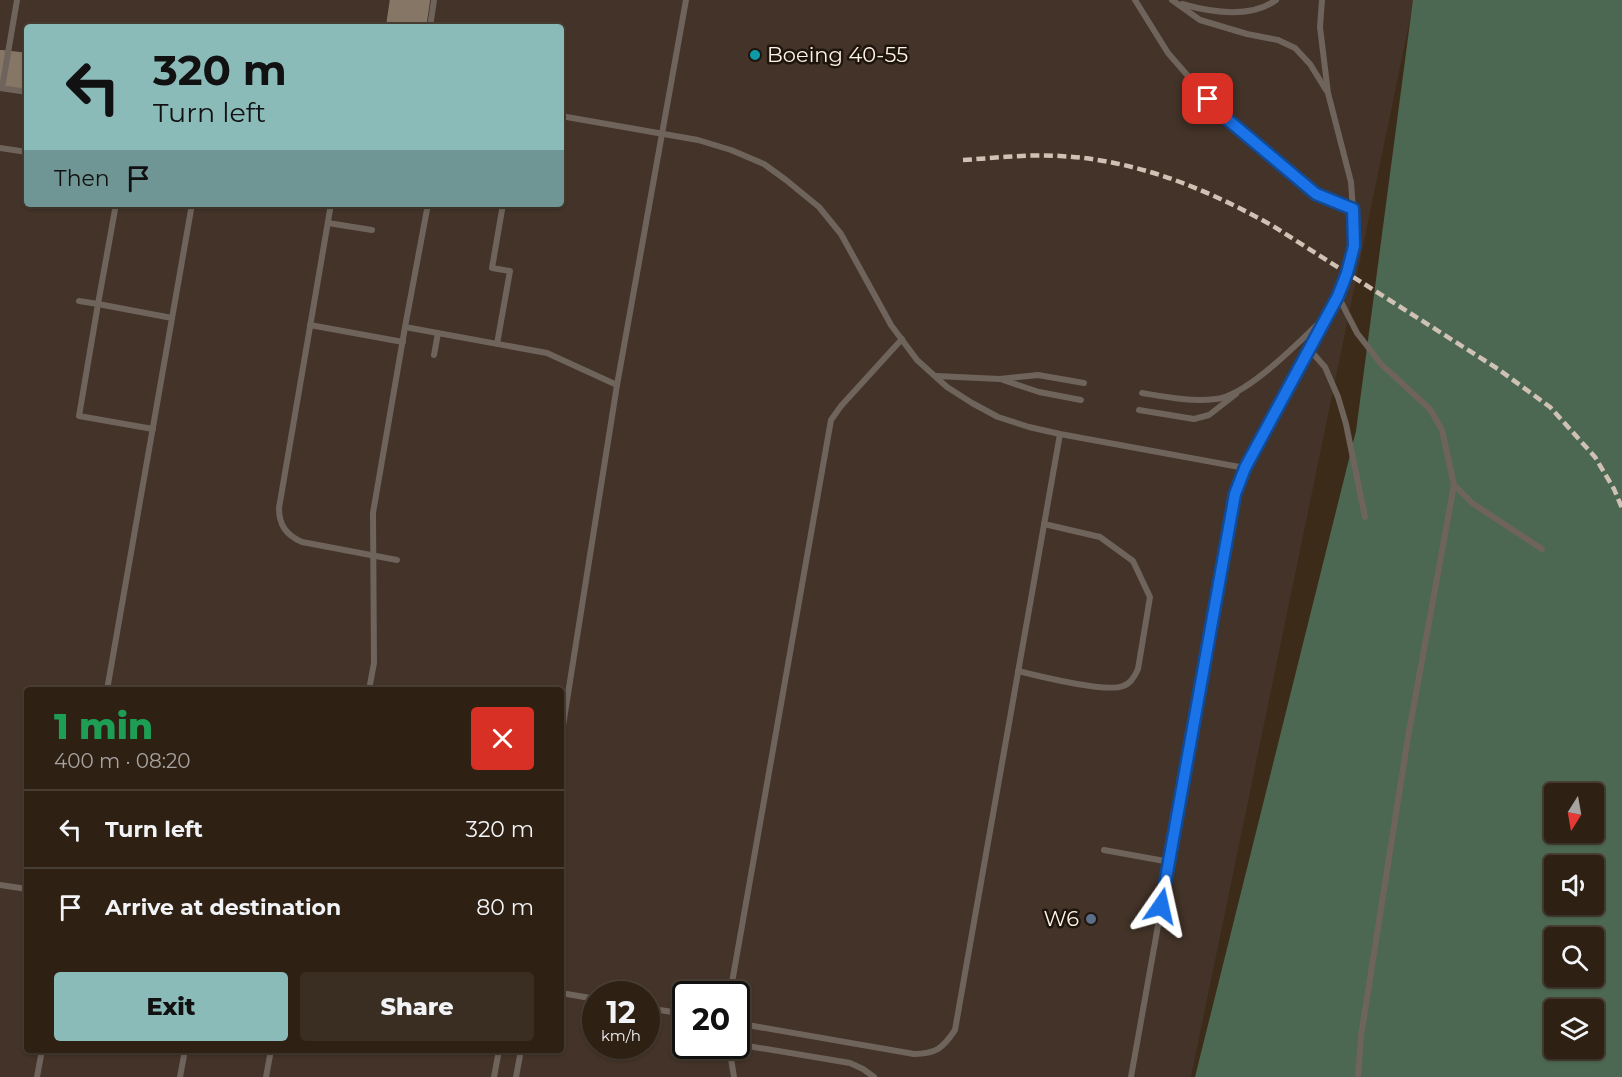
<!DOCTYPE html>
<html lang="en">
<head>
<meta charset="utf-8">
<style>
  :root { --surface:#2e2013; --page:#3a2d21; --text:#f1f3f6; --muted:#a7a3a0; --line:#493e33; --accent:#8bbbb9 }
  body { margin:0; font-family:Montserrat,sans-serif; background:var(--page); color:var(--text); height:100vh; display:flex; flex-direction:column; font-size:22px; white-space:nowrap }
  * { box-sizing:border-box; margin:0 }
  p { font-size:20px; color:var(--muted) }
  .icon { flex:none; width:33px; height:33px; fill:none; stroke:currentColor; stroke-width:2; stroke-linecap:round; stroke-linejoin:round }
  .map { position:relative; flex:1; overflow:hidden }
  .panel { position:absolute; left:24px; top:687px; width:540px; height:366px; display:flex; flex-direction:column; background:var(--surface); border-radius:6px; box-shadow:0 2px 4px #0004,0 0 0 2px var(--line) }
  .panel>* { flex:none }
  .guide { position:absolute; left:24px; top:24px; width:540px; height:183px; border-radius:6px; box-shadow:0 2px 4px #0004,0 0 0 2px var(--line); background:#8bbbb9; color:#111; overflow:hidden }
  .needle { width:39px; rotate:191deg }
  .fabs { position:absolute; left:1544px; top:783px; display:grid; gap:12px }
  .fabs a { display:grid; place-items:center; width:60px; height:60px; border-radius:6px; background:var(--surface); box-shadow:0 2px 4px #0004,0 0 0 2px var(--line); font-size:30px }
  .speed { position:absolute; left:582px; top:981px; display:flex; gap:12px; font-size:30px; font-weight:700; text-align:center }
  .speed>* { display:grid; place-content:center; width:78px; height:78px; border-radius:50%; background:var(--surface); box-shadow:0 2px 4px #0004,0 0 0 2px var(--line); line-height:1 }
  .speed small { font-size:15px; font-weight:400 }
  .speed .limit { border:3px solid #111; border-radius:9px; background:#fff; color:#111 }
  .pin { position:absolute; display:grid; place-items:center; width:51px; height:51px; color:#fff; margin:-26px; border-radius:12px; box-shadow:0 3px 9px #0006 }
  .me { position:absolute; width:66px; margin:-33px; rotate:11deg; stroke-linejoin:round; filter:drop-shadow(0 0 4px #0008) }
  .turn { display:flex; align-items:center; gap:21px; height:126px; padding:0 30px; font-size:27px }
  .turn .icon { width:78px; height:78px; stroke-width:2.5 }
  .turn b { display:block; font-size:42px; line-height:51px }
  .then { display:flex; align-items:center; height:57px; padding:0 30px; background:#0003; gap:12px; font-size:22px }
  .round { display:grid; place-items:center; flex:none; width:63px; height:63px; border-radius:6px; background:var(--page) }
  .headline { display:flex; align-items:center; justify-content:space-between; height:102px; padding:0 30px }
  h1 { font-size:36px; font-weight:800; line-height:45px; color:#1e9e55 }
  .primary-button { display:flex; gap:12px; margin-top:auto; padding:12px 30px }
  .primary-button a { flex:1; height:69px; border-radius:6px; background:var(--accent); color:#111; font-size:24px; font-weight:800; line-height:69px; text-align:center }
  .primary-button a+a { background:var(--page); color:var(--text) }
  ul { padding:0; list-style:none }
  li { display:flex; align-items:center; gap:18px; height:78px; padding:0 30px; border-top:2px solid var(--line) }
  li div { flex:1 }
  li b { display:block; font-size:22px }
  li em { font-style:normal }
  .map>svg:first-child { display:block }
  .industrial { fill:#433328; fill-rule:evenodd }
  .forest { fill:#4c6852; fill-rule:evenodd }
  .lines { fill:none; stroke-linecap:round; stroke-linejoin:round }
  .taxiway { stroke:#867666; stroke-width:40 }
  .lane { stroke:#6e645b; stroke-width:6 }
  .rail { stroke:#cfc1b4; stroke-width:4.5; stroke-dasharray:9 4.5; stroke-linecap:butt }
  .route-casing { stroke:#114b97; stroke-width:15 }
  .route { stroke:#1a73e8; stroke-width:10 }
  .culture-dot { fill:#0f9aa8; stroke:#1e150d; stroke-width:2 }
  .service-dot { fill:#5c6f8a; stroke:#1e150d; stroke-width:2 }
  .labels { text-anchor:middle; stroke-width:5; stroke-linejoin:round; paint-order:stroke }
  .poi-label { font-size:21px; fill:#fff2e7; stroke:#1e150d; text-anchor:start }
</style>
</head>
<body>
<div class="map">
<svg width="1622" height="1077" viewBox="0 0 1622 1077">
  <rect width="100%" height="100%" fill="#3d2b19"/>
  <path class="industrial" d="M0,0H1414L1191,1077H0ZM27,27H561V204H27ZM27,690H561V1050H27ZM596,994H646V1046H596ZM686,994H736V1046H686Z"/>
  <path class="forest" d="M1413,0H1622V1077H1195L1356,431ZM1554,794H1593V832H1554ZM1554,866H1593V904H1554ZM1554,938H1593V976H1554ZM1554,1010H1593V1048H1554Z"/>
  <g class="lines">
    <g class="taxiway">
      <polyline points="406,27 410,0"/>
      <polyline points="0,70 27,73"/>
    </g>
    <g class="lane">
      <polyline points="1135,0 1168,53 1221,114 1316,194 1353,209"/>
      <polyline points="1172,0 1200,20 1247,34 1278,40 1295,48 1310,64 1326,90"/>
      <path d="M1182,4C1210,12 1250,19 1276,0"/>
      <polyline points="430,27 434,0"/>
      <polyline points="0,88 27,92"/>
      <polyline points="2,88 17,0"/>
      <polyline points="561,116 698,140 731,150 764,164 786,180 819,207 841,234 891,325 917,360 947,387 972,403 998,417 1029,427 1060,434 1245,468"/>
      <polyline points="0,148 27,152"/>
      <polyline points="116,204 98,304 172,318"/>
      <path d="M331,204L279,508C279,525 286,535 302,542L397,560"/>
      <polyline points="509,204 520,206 521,204"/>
      <polyline points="328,223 372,230"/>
      <polyline points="1338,296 1357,333 1382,365 1430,409 1442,430 1454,485 1472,503 1542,549"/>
      <polyline points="79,301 98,304 79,416 153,429"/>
      <polyline points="310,325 403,342"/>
      <polyline points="405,327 547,353 617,385 686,0"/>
      <polyline points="497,344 510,271 492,268 503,204"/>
      <polyline points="1309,349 1325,367 1338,397 1346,424 1365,517"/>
      <polyline points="434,355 438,333"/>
      <polyline points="936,376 1000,379 1038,375 1084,383"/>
      <polyline points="1003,380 1039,392 1081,400"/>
      <path d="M1142,393C1166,397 1191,402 1216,399C1247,396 1300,341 1323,319"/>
      <polyline points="1139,410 1194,419 1209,415 1236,394"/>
      <path d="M1018,671C1038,676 1106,693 1123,686C1131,684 1135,676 1138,669L1150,597L1133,561L1100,537L1044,524"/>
      <polyline points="107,690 192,204"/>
      <polyline points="369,690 374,663 373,513 405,327 428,204"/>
      <polyline points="561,738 617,385"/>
      <polyline points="1104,850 1170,862"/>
      <polyline points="0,885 27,889"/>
      <polyline points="561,993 596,999"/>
      <polyline points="730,994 831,420 841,406 902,339"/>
      <polyline points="646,1008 686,1014"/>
      <path d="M736,1023L914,1054C936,1054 943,1048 955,1030L1060,434"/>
      <polyline points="736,1044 850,1063 863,1069 874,1077"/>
      <polyline points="729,1046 734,1077"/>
      <polyline points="37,1077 42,1050"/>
      <polyline points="180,1077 185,1050"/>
      <polyline points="266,1077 271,1050"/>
      <polyline points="494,1077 499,1050"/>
      <polyline points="516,1077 521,1050"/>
      <polyline points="1131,1077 1235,494 1245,468 1334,303 1347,273 1354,246 1354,224 1351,182 1328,93 1320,27 1322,0"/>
      <polyline points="1358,1077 1361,1036 1408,737 1454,485"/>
    </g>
    <path class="rail" d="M963,160C995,158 1028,154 1060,156C1137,160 1207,189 1273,226L1498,369L1550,407L1595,457L1614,489L1622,508"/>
  </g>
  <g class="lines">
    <g class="route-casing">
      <polyline id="route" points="1161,906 1235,494 1245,468 1338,296 1347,273 1354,246 1353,209 1316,194 1221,114 1208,99"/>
    </g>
    <use href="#route" class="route"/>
  </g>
  <circle class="culture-dot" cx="755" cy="55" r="6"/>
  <circle class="service-dot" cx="1091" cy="919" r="6"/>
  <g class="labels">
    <g class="poi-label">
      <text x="767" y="62">Boeing 40-55</text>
      <text x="1079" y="926" text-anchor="end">W6</text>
    </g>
  </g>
</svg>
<div class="fabs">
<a><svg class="needle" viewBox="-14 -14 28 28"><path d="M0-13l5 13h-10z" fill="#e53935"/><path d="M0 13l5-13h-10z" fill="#a7a3a0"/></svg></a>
<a><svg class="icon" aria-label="sound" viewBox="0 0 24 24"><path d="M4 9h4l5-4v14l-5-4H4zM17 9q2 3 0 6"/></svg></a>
<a><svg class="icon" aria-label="search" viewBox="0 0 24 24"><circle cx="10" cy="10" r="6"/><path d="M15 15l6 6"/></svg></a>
<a><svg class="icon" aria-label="layers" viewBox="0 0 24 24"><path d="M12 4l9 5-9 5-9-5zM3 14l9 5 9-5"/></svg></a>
</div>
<div class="speed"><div>12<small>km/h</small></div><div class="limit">20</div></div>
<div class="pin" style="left:1208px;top:99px;background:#d93025"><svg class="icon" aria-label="arrive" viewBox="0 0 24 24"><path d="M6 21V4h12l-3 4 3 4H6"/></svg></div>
<svg class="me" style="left:1161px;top:906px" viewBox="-20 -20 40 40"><path d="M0-17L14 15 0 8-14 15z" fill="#1a73e8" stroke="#fff" stroke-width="4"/></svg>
<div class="guide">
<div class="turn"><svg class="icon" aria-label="left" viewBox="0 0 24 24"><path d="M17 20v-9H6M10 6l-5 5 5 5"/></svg><div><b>320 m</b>Turn left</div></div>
<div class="then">Then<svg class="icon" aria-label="arrive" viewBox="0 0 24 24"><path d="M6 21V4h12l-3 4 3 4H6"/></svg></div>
</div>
<section class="panel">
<div class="headline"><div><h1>1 min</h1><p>400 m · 08:20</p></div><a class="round" style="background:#d93025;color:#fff"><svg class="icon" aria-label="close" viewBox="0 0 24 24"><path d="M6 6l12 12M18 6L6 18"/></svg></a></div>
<ul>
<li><svg class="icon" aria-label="left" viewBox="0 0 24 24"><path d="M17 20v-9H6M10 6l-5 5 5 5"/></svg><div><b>Turn left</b></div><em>320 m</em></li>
<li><svg class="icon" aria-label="arrive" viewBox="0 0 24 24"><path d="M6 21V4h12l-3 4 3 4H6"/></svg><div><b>Arrive at destination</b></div><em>80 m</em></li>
</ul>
<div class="primary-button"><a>Exit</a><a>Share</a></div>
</section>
</div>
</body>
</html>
